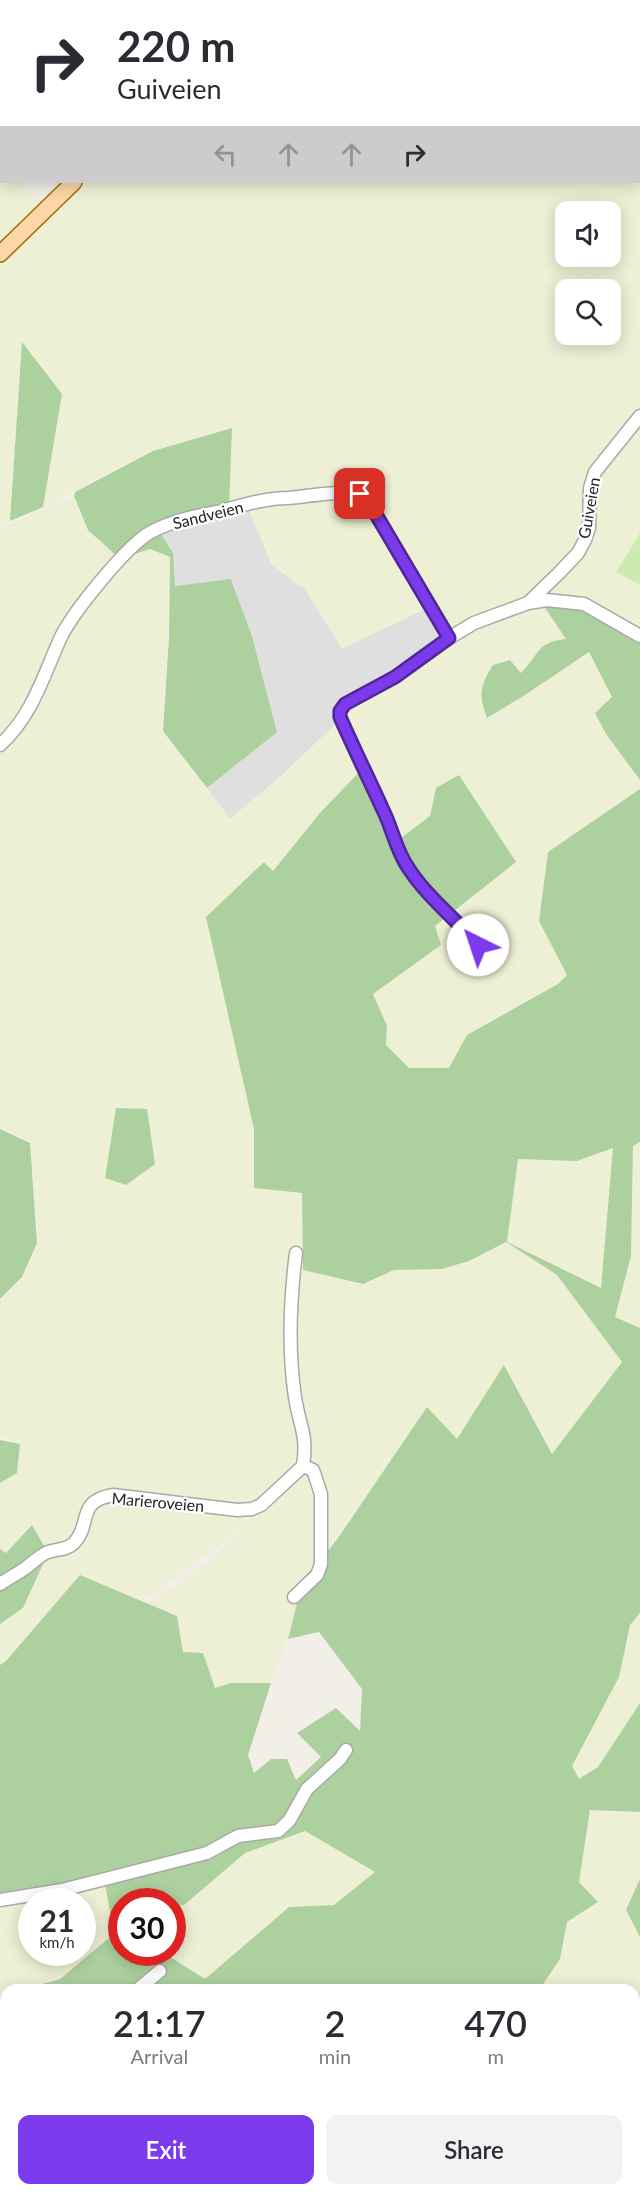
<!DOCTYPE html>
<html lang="en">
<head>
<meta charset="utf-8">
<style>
  :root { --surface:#fff; --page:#f2f2f3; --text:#2b2b33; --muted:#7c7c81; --accent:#7c3aed }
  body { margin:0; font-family:Lato,sans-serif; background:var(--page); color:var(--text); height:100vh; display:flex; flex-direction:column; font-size:22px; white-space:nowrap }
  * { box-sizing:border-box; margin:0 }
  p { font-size:20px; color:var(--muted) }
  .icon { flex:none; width:33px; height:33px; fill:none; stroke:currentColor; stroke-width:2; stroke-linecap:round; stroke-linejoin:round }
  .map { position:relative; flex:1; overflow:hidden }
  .panel { position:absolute; left:0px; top:1984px; width:640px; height:212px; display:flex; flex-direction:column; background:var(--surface); border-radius:18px 18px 0 0; box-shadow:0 3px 15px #0003 }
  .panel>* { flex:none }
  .hud { position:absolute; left:0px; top:0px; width:640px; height:183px; box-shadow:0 3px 15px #0003; background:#fff; color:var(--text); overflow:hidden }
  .buttons { position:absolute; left:555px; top:201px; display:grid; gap:12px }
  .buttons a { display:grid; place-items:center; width:66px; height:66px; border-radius:12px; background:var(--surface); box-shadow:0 3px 15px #0003; font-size:30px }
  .speed { position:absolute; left:18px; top:1888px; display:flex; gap:12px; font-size:30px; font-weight:700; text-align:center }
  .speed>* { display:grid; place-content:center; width:78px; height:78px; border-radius:50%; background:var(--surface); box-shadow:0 3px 15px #0003; line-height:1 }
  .speed small { font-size:15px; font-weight:400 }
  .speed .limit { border:9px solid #d22; background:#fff; color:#111 }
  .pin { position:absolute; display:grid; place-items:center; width:51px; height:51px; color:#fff; margin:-26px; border-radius:12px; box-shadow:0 3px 9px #0006 }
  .me { position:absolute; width:66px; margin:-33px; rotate:319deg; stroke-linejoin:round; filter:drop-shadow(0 0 4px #0008) }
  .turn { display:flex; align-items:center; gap:21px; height:126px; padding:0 18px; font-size:27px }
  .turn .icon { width:78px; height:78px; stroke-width:2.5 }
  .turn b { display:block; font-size:42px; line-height:51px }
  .lanes { display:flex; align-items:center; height:57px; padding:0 18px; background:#0003; justify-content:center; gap:30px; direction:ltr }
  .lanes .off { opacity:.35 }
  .eta { display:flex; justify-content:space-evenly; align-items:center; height:102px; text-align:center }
  .eta b { font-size:36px; font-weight:600; line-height:42px }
  .button { display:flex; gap:12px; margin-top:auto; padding:12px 18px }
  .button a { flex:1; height:69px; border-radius:12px; background:var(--accent); color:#fff; font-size:24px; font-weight:600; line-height:69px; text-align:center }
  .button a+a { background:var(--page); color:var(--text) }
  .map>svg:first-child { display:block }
  .residential { fill:#e0dfdf }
  .farmland { fill:#eef0d5; fill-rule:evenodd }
  .grass { fill:#cdebb0 }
  .forest { fill:#add19e; fill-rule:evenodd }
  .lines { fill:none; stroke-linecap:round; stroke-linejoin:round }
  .minor-casing { stroke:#a9a9a9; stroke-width:15 }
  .major-casing { stroke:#a06b00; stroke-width:18 }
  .minor { stroke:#fff; stroke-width:12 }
  .major { stroke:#fcd6a4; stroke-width:15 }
  .route-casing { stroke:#51269a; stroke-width:15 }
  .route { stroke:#7c3aed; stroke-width:10 }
  .labels { text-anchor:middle; stroke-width:4.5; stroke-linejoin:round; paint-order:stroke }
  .street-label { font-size:16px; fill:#222; stroke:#fff }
</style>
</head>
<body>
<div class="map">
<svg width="640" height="2195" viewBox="0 0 640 2195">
  <rect width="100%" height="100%" fill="#f2efe9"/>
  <g class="residential">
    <polygon points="145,0 640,0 640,110 639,2 143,2"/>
    <polygon points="247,505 272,565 305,589 342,648 430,607 448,636 341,719 282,775 230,819 207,788 277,731 252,636 232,580 174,587 173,553 158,529"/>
  </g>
  <g class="farmland">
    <polygon points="0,0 140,0 2,2 0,155"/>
    <path d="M639,163L640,410L597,474L640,420V533L616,572L640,585V632L536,599L578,553L525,600L484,612L474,618L541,602L566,639L538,650L529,664L487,717L526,695L589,652L612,698L596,713L607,735L640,780V789L548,853L539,921L567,975L558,984L467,1035L449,1068H409L386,1045L387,1026L373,994L441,946L435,926L436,788L430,816L397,841L362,769L320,813L272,871L264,862L244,1078L255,1129L254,1188L302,1192V1270L363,1285L395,1270L488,1251L507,1243L518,1159H579L614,1145L601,1288L509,1244L556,1274L624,1363L554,1454L505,1367L457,1439L427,1408L304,1582L290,1633L270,1682L232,1684V1667L230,1684L215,1688L202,1653H184L176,1614L156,1607L145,1610L144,1606L211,1560L244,1529V1527L143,1601L80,1575L6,1661L0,1665V1624L23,1608L6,1554L0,1549V1483L17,1473L21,1443L0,1436V1300L24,1277L38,1243L30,1142L0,1128V528L74,496L88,530L170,557L163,731L230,819L283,775L341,719L449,636L431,606L342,649L305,589L272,565L247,506L363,498L365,493L229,508L231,428L153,451L43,507L62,395L22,343L10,521L0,526V261L84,182H639ZM566,212H610V256H566ZM566,290H610V334H566Z"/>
    <polygon points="0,165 2,182 18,182 42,204 0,245"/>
    <polygon points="640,1143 640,1328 615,1317 631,1256 634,1146"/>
    <polygon points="640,1613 640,1703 598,1767 579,1779 572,1766 619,1677 631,1625"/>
    <polygon points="591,1810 640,1814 640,1878 625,1910 640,1935 640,2131 635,2137 634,1990 539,1990 559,1959 568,1924 600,1902 579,1882"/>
    <polygon points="305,1831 376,1872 334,1905 289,1907 205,1979 164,1953 172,1953 173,1906 184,1905 245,1853"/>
    <path d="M105,1885L112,1917L110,1936L63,1975L19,1990H6V1995L0,1997V1901ZM32,1902H82V1953H32Z"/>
  </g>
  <polygon class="grass" points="640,533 640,585 616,572"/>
  <g class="forest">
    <polygon points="22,342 62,394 43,507 10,521"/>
    <polygon points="232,428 229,508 158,529 173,553 175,586 231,579 252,636 277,732 207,788 163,731 169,637 170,557 150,549 120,559 88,530 74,496 75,492 153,451"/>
    <path d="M541,602L586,606L640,635V780L606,734L595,713L612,697L589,652L525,695L487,718C478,694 480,686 493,665L510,660L521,673C540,654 536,642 566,639Z"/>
    <path d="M362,769L397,841L430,816L436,788L459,775L516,862L435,926L441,945L373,994L387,1026L386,1045L409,1068H449L467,1035L558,984L567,975L539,921L548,852L640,789V1142L633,1146L631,1256L615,1317L640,1328V1613L630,1625L619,1677L572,1766L579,1779L598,1767L640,1703V1812L590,1810L579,1882L598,1902L567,1922L560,1959L539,1990H22L60,1979L110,1937L111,1916L105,1885L0,1901V1665L6,1661L80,1575L177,1616L183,1652L203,1653L215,1688L231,1683H271L248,1755L254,1773L271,1759H287L296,1780L321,1757L297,1733L336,1708L360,1731L362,1689L319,1632L288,1639L302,1584L338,1538L427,1407L457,1439L504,1365L552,1454L622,1362L557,1275L506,1242L469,1261L442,1269L394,1270L363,1284L303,1270L302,1193L254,1188V1129L206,917L264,862L273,871L320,813ZM613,1148L601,1288L507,1242L518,1159L577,1161ZM305,1831L375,1872L334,1905L289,1907L205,1979L164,1953H122V1902H172L173,1906L184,1905L245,1853Z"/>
    <polygon points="116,1108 147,1109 155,1164 126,1185 105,1178"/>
    <polygon points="0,1129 30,1143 37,1243 22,1277 0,1299"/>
    <polygon points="0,1440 20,1444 17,1473 0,1483"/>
    <polygon points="32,1525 48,1553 23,1608 0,1624 0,1549 6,1553"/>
    <polygon points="640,1879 640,1937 626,1910"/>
    <polygon points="6,1996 6,2190 593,2190 594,2195 0,2195 0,1998"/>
    <polygon points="640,2131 640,2195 607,2195 608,2190 634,2190 635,2137"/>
  </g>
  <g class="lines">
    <g class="minor-casing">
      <g id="minor">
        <polyline points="528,603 547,600 584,604 640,636"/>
        <path d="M0,745C32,716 43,677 60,639C72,613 127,545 151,532C173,520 197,516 221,511C243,505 266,498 288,498C303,497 350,489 361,495C363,497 365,499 368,501L449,638"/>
        <path d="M478,945C456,919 428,898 409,869C396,851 393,830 383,810C369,779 354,749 340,717V711L345,704L395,677L449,638L474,623L528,603L559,573L578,553L585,540L589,528L590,488L595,472L640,416"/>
        <path d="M0,1584C9,1578 19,1573 28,1566C35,1561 40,1555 48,1552C57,1549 67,1550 74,1543C92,1524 76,1501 113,1495L237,1510L252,1509L261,1505L303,1466C308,1434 299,1425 295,1397C288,1350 290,1300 296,1253"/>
        <polyline points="294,1597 317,1575 321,1564 321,1494 313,1470 303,1466"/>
        <polyline points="0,1900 62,1890 207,1853 238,1836 278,1831 289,1821 307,1789 340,1759 346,1750"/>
        <polyline points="137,1990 160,1971"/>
        <polyline points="8,2190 27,2194 46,2190"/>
      </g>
    </g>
    <g class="major-casing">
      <g id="major">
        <polyline points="541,0 542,2"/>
        <polyline points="639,43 640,44"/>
        <polyline points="639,154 640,155"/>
        <polyline points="0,254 74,182"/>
      </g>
    </g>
    <use href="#minor" class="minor"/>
    <use href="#major" class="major"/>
  </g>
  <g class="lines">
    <g class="route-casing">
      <path id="route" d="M360,494L368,501L449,638L395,677L345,704L340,711V717C354,749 369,779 383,810C393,830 396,851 409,869C428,898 456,919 478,945"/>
    </g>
    <use href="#route" class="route"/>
  </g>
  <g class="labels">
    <g class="street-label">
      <text transform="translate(589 508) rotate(-80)" y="6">Guiveien</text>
      <text transform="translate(208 515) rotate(-14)" y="6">Sandveien</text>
      <text transform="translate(158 1502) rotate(5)" y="6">Marieroveien</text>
    </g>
  </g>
</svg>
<div class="buttons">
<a><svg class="icon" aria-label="sound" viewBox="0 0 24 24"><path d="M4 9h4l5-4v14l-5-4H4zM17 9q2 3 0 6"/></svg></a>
<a><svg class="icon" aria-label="search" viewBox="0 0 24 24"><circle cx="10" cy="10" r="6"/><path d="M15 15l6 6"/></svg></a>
</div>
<div class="speed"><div>21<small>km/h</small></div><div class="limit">30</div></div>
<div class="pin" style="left:360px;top:494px;background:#d93025"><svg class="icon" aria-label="arrive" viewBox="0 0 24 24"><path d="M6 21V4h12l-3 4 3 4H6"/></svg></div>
<svg class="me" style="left:478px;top:945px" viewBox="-20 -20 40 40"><circle r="19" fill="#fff"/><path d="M0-13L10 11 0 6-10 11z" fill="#7c3aed"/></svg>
<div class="hud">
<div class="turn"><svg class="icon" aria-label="right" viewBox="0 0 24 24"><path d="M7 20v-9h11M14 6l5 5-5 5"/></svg><div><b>220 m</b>Guiveien</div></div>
<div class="lanes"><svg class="icon off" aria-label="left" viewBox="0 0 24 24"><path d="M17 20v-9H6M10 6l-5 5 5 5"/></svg><svg class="icon off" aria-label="ahead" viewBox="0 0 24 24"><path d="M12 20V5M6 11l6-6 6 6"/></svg><svg class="icon off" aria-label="ahead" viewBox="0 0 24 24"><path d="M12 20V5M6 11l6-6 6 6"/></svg><svg class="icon" aria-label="right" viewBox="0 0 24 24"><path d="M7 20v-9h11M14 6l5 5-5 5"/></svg></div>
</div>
<section class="panel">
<div class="eta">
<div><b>21:17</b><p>Arrival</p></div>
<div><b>2</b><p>min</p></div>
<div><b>470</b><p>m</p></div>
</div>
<div class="button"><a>Exit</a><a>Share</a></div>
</section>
</div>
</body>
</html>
